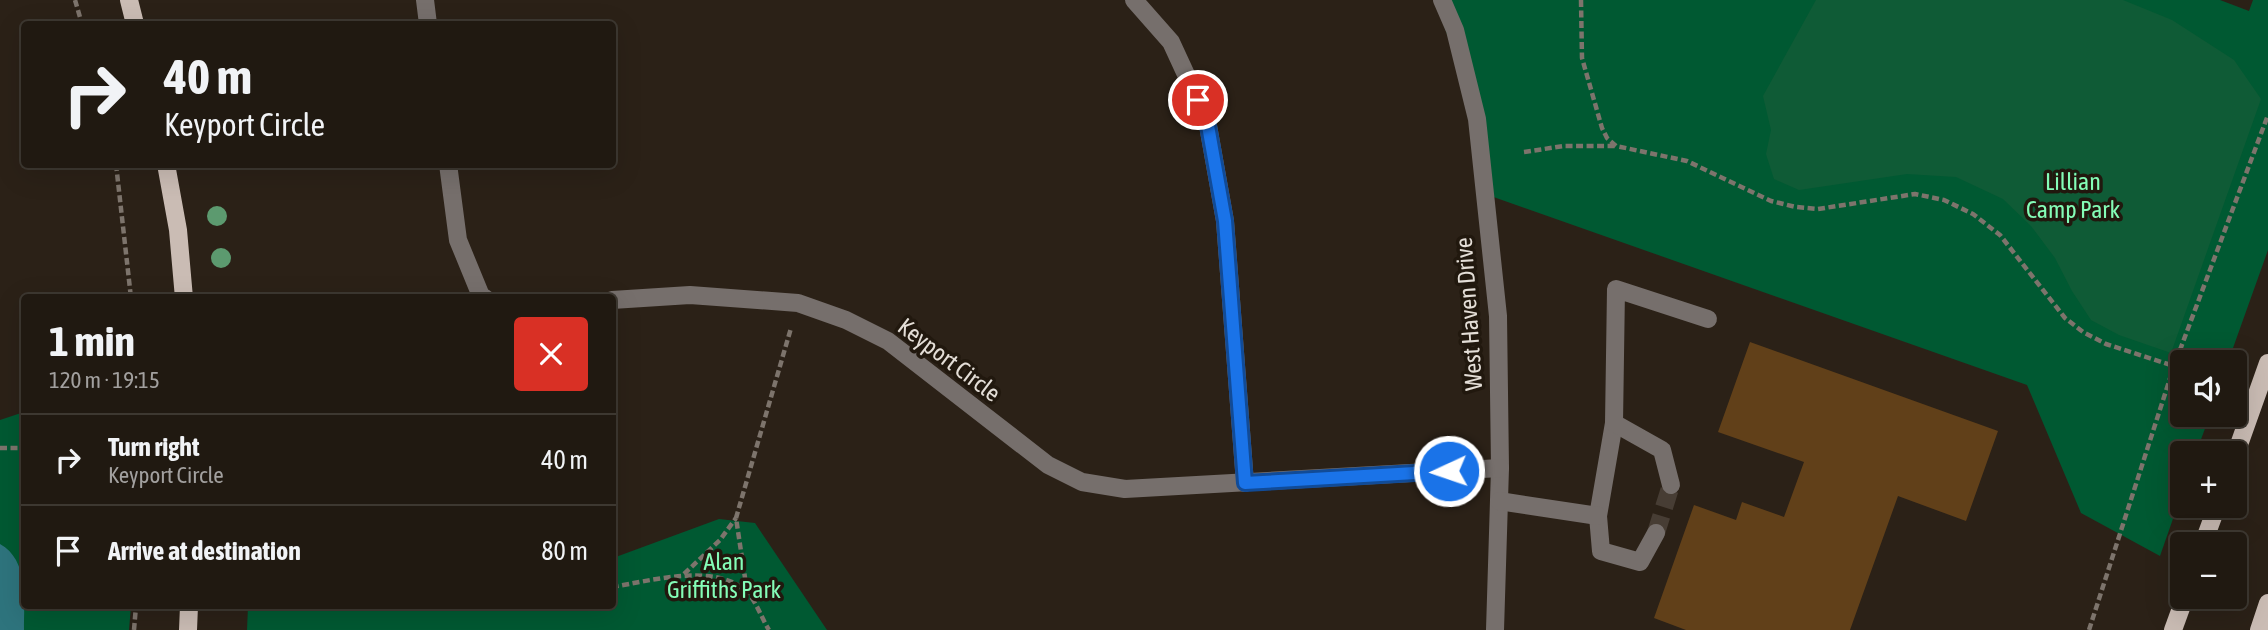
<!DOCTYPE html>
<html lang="en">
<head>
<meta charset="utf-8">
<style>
  :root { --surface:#201911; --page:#2d261f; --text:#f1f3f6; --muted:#a2a09f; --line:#3d3831 }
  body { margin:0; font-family:"Asap Condensed",sans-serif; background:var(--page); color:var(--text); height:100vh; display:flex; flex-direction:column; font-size:26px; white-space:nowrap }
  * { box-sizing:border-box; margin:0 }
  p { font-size:23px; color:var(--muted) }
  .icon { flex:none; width:38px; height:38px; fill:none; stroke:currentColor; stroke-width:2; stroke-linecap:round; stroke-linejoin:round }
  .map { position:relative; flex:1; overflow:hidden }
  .panel { position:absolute; left:21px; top:294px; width:595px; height:315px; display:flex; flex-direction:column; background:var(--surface); border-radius:7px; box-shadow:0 7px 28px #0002,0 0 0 2px var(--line) }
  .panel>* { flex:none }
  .banner { position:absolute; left:21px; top:21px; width:595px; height:147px; border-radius:7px; box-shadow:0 7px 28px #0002,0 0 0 2px var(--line); background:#201911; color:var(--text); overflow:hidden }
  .controls { position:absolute; left:2170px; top:350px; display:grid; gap:14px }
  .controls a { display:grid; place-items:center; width:77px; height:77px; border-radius:7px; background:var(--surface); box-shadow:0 7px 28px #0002,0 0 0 2px var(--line); font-size:35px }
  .pin { position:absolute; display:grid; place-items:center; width:60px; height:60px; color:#fff; margin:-30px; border:4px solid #fff; border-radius:50%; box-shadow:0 2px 7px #0007 }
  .me { position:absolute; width:77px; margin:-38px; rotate:267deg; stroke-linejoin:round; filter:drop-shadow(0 0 5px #0008) }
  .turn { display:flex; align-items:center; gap:24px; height:147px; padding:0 28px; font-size:32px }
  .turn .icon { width:91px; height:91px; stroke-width:2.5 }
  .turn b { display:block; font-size:49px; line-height:60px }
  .round { display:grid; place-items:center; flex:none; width:74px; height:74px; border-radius:7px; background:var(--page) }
  .summary { display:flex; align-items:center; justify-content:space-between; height:119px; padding:0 28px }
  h1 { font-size:42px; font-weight:700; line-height:52px }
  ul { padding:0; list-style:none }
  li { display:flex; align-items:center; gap:21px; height:91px; padding:0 28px; border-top:2px solid var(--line) }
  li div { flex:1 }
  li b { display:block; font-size:26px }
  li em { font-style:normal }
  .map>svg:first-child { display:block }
  .green { fill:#005932 }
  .forest { fill:#0f5b36 }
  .water { fill:#2e747d }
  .building { fill:#614019 }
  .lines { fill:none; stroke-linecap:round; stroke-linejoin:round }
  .minor-tunnel { stroke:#473d34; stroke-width:18; stroke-dasharray:18 9; stroke-linecap:butt }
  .path { stroke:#7d746c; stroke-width:4.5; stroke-dasharray:7 3.5; stroke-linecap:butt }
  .minor { stroke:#766f6c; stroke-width:18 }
  .major { stroke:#cabcb4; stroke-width:18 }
  .tree { fill:#5c9a6f }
  .route-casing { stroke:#114b97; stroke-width:18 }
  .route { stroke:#1a73e8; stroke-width:12 }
  .labels { text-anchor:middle; stroke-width:7; stroke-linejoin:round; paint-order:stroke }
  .park-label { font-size:24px; fill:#84fdb7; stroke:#21180e }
  .street-label { font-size:24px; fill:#e4ded7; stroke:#21180e }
</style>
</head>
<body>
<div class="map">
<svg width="2268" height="630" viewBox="0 0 2268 630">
  <rect width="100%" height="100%" fill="#2b2117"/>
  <g class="green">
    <polygon points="1435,0 2220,0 2249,11 2253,0 2268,0 2268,250 2228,362 2182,362 2182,415 2210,415 2196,453 2182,453 2182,493 2160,556 2081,513 2027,385 1485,194 1477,119"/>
    <polygon points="24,412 24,606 131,606 129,630 0,630 0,420"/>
    <polygon points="719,519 755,523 827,630 247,630 248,606 612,606 613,558"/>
  </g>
  <polygon class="forest" points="1816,0 2123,0 2172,20 2234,60 2261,99 2171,353 2119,335 2091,320 2072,291 2055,258 2031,226 2003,199 1956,177 1907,174 1799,190 1774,179 1766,154 1771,130 1763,96"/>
  <path class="water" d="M0,544C29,560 24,601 24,630H0Z"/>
  <polygon class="building" points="1750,342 1998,431 1966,521 1898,496 1850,630 1686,630 1654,618 1694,505 1736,520 1742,502 1784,517 1804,462 1718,432"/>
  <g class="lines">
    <polyline class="minor-tunnel" points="1656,533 1671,485"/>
    <g class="path">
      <polyline points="75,0 82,24"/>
      <polyline points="1581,0 1582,58 1602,128 1607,138 1616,146 1687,161 1771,201 1796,207 1818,209 1915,194 1944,200 1973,214 2000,235 2065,318 2083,332 2106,344 2174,366"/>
      <polyline points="1524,152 1564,146 1615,146"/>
      <polyline points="116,164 131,298"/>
      <polyline points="0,448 24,448"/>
      <polyline points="684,574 720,540 736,518"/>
      <path d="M612,587C650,581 716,562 747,592C756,601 762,619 769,630"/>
      <polyline points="747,591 736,518 791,328"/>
      <polyline points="134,630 136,606"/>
      <polyline points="2089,630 2174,366 2268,115"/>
    </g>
    <g class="minor">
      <polyline points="425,0 428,24"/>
      <polyline points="1134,0 1171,42 1207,120 1225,221 1245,483"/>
      <polyline points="1442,0 1455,30 1477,119 1498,316 1500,468 1495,630"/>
      <polyline points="448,164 458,240 481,296 485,298"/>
      <polyline points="612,300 690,295 798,303 846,320 888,341 1048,465 1082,482 1125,489 1500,468"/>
      <polyline points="1614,423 1598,516 1601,551 1640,562 1656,533"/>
      <polyline points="1671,485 1662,450 1614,423 1616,289 1708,319"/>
      <polyline points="1499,501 1598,516"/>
    </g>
    <g class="major">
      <polyline points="129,0 135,24"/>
      <polyline points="166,164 178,230 184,298"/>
      <polyline points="2235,456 2268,363"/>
      <polyline points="2203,544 2217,506"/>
      <polyline points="188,630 189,606"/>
      <polyline points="2173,630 2185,597"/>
      <polyline points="2259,630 2268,603"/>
    </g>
  </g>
  <g class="tree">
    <circle cx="217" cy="216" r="10"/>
    <circle cx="221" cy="258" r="10"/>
  </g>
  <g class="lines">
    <g class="route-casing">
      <polyline id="route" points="1198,100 1207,120 1225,221 1245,483 1449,471"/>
    </g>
    <use href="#route" class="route"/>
  </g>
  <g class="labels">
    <g class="park-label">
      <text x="2073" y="190">Lillian<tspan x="2073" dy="28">Camp Park</tspan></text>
      <text x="724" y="570">Alan<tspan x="724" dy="28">Griffiths Park</tspan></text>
    </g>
    <g class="street-label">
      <text transform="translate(1469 314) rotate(-94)" y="8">West Haven Drive</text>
      <text transform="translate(949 360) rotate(37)" y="8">Keyport Circle</text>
    </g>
  </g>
</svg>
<div class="controls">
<a><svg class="icon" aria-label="sound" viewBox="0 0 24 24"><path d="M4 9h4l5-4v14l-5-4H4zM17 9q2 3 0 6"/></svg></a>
<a>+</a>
<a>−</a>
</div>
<div class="pin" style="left:1198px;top:100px;background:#d93025"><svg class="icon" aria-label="arrive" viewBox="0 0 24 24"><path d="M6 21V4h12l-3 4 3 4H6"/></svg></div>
<svg class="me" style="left:1449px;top:471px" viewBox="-20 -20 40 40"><circle r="17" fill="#1a73e8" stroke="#fff" stroke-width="3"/><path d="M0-11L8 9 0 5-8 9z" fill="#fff"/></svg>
<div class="banner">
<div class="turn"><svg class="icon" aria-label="right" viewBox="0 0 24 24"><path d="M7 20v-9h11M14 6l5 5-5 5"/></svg><div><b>40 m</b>Keyport Circle</div></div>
</div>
<section class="panel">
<div class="summary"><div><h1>1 min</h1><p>120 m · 19:15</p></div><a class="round" style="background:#d93025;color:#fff"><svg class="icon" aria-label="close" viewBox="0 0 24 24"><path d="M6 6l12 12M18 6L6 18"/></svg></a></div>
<ul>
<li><svg class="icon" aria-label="right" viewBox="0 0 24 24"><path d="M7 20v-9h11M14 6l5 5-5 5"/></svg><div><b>Turn right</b><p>Keyport Circle</p></div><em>40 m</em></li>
<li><svg class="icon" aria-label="arrive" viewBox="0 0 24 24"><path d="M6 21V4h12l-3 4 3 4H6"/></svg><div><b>Arrive at destination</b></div><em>80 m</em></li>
</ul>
</section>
</div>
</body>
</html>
